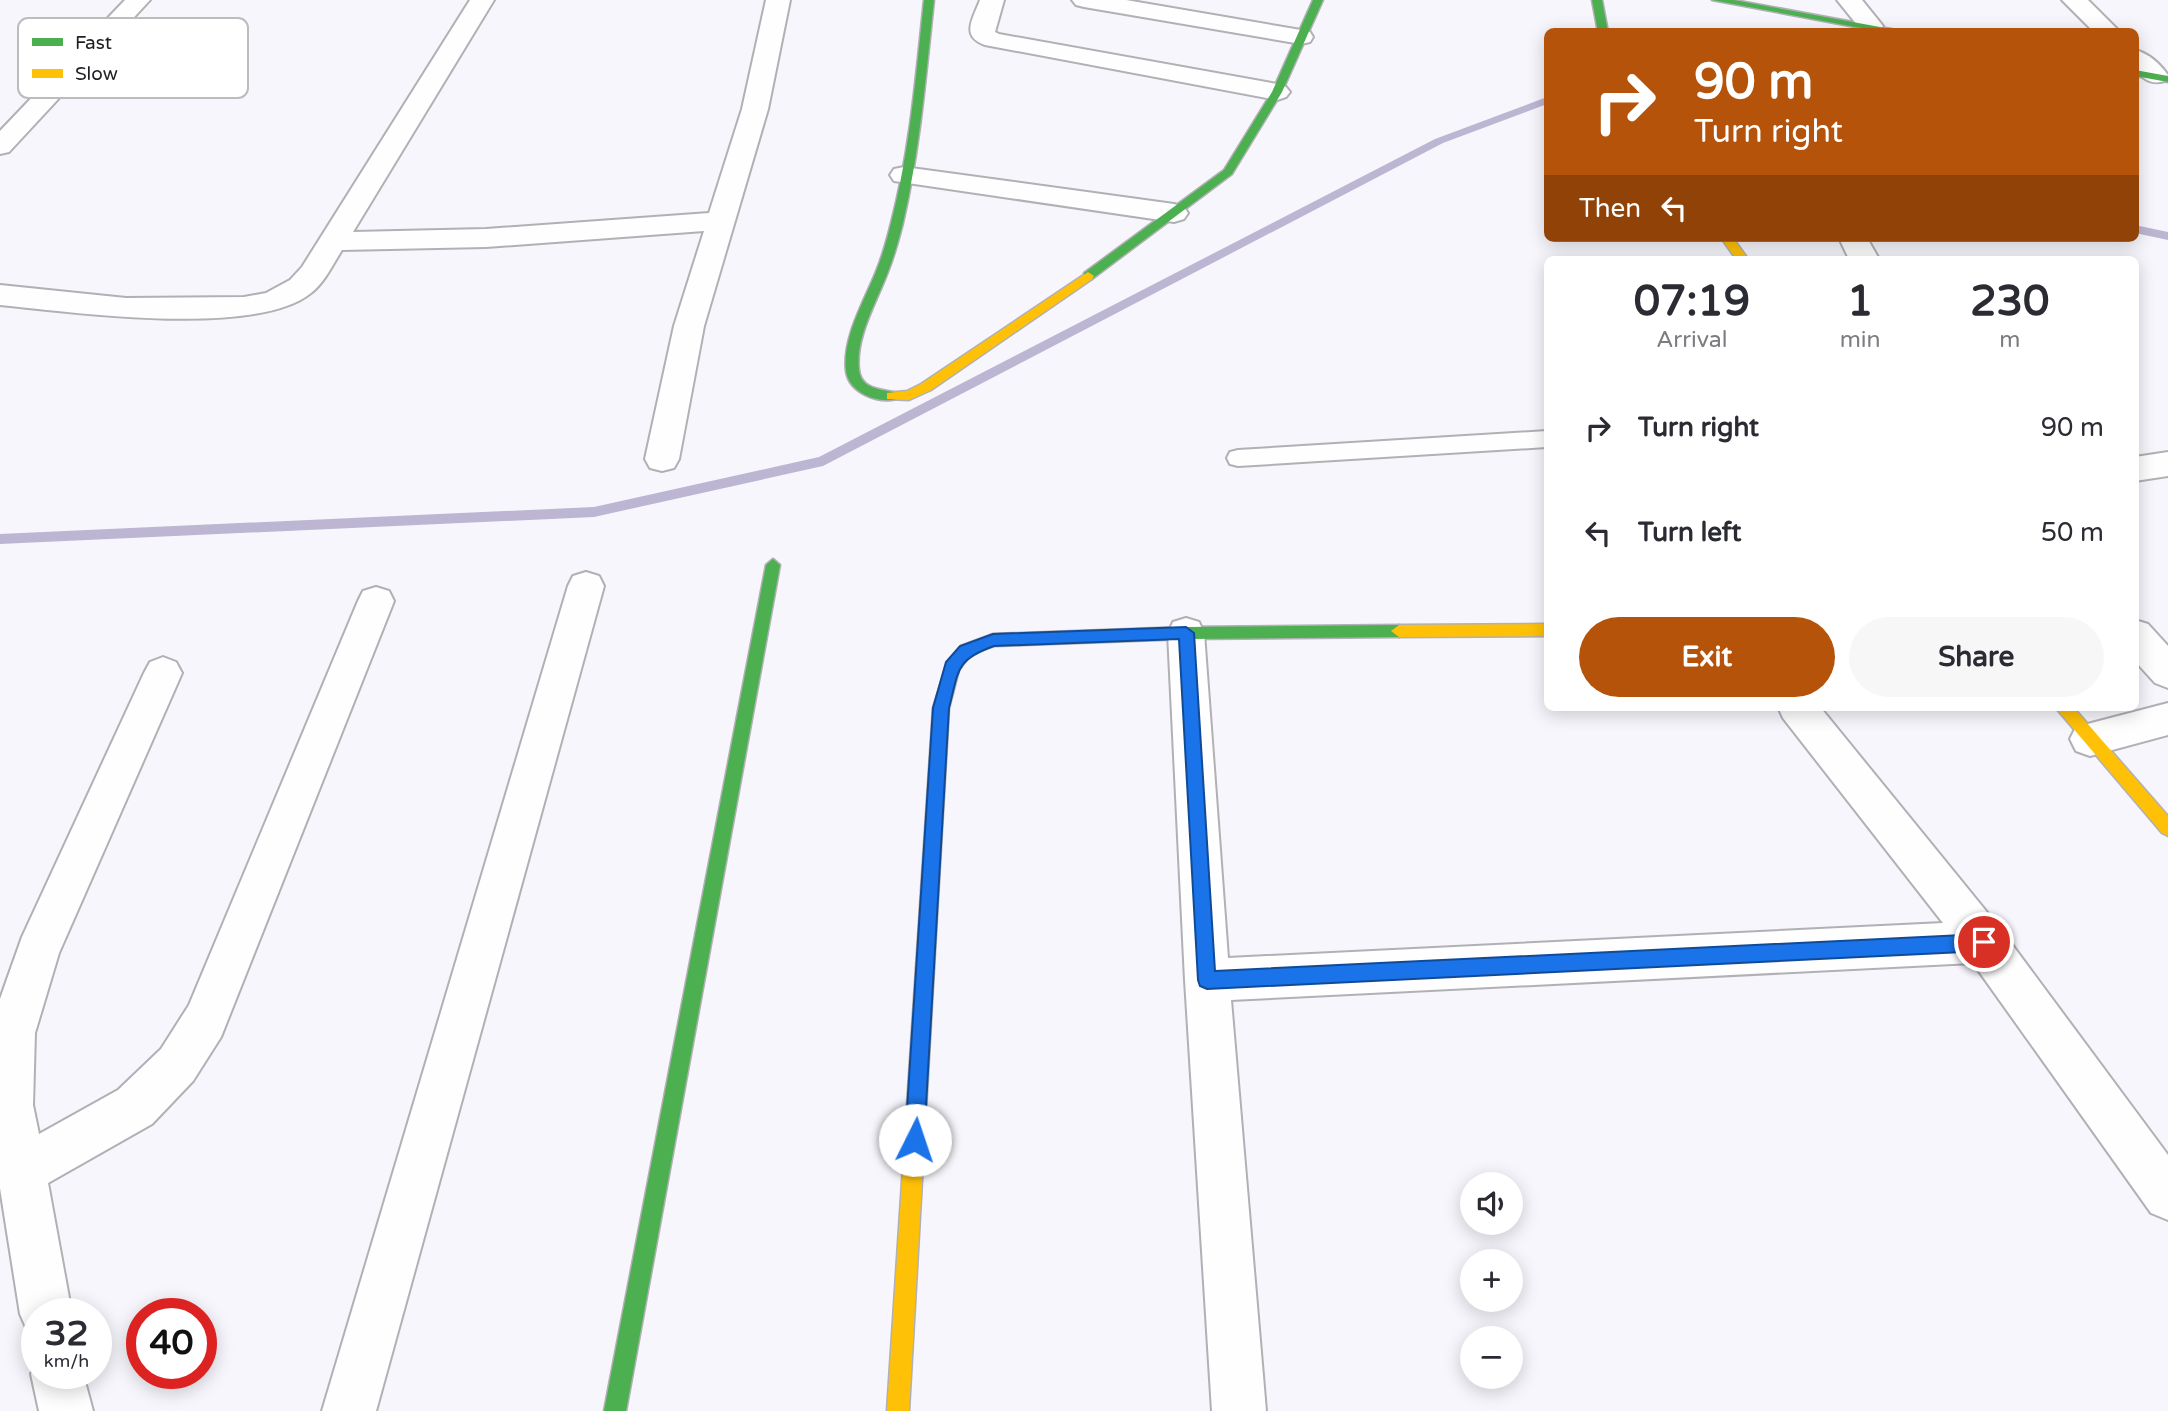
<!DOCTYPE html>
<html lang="en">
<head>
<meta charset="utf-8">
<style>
  :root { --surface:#fff; --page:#f7f7f7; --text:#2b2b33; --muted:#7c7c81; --accent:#b45309 }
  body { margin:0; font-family:"Varela Round",sans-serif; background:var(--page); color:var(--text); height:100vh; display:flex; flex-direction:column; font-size:26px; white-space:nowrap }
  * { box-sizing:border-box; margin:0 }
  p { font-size:23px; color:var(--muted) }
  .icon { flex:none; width:38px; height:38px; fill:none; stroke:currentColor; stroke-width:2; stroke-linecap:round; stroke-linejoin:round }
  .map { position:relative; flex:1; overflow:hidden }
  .sheet { position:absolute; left:1544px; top:256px; width:595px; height:455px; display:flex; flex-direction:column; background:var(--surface); border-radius:10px; box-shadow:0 4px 18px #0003 }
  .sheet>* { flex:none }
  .banner { position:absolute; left:1544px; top:28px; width:595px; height:214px; border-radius:10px; box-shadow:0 4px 18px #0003; background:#b45309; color:#fff; overflow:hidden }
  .tools { position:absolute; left:1460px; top:1172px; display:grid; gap:14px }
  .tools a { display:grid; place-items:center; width:63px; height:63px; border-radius:50%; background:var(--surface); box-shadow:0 4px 18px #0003; font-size:35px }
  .speed { position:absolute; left:21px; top:1298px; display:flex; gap:14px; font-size:35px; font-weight:700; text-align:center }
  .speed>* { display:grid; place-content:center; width:91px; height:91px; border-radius:50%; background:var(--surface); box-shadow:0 4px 18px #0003; line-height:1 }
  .speed small { font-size:18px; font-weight:400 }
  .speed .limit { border:10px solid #d22; background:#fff; color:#111 }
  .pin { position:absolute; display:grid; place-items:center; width:60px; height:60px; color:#fff; margin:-30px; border:4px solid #fff; border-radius:50%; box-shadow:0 2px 7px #0007 }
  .me { position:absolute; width:77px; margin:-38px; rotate:4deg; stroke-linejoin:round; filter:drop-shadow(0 0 5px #0008) }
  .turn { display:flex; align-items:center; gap:24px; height:147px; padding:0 35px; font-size:32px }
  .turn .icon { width:91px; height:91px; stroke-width:2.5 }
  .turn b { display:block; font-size:49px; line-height:60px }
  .then { display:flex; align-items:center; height:66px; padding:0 35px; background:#0003; gap:14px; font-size:26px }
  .eta { display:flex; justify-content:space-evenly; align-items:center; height:119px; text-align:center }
  .eta b { font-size:42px; font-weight:700; line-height:49px }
  .action { display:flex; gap:14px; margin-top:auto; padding:14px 35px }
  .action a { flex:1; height:80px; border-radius:42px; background:var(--accent); color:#fff; font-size:28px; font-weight:700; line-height:80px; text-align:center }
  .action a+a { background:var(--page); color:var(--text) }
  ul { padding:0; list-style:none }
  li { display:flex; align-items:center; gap:21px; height:105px; padding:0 35px }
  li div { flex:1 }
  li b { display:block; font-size:26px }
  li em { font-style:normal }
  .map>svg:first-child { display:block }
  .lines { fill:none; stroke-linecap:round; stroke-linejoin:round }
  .stream { fill:#bcb6d3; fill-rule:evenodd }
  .lane-casing { stroke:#b1b0b4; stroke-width:4 }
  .street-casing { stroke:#b1b0b4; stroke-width:4 }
  .fast-casing { stroke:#b1b0b4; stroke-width:3 }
  .slow-casing { stroke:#b1b0b4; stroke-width:3 }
  .lane { fill:#fefeff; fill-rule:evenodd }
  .street { fill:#fefeff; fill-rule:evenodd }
  .fast { fill:#4caf50; fill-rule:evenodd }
  .slow { fill:#ffc107; fill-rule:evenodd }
  .route { fill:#1a73e8; stroke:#114b97; stroke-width:2 }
  .key { fill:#fff; stroke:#bcbcbd; stroke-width:2 }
  .key-label { font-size:19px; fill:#201f23 }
</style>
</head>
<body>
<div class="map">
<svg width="2168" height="1411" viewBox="0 0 2168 1411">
  <rect width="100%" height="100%" fill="#f7f6fc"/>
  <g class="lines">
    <g class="stream">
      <polygon points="1547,97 1547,104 1443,143 823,466 594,517 0,544 0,534 594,507 819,457 1435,139"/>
      <polygon points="2135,225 2168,232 2168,240 2135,233"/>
    </g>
    <g class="lane-casing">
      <polygon id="lane" points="1547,431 1547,447 1238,466 1230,464 1227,458 1230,452 1238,450"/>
    </g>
    <g class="street-casing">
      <g id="street">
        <polygon points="125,0 150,0 9,152 0,154 0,131"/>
        <path d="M470,0H494L353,232L486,229L709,213L742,109L766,0H790L768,109L704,326L679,459L674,468L662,471L650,468L645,459L674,326L704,231L486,247L342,250C333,264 325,282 311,293C256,338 71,312 0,305V285L126,298L244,297L266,293L290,280L302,267Z"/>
        <path d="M980,0H1004L995,32L999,34L1277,84L1286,87L1290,92L1286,97L1277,100L985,45C960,36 973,19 980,0Z"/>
        <polygon points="1072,0 1126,0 1301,30 1310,32 1313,37 1310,42 1301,44 1084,7 1076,5"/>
        <polygon points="1837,0 1862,0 1883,26 1878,32 1862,31"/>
        <polygon points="2062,0 2088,0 2120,32 2094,32"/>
        <path d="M2135,50C2148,53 2160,64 2168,75L2165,81C2151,85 2145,80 2135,70Z"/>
        <polygon points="904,167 1174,204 1184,207 1188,213 1184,219 1174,222 894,181 890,175 894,169"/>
        <polygon points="1839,238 1867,238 1879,259 1849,259"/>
        <polygon points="2168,452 2168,476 2135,481 2135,457"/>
        <polygon points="586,572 599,576 604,586 376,1411 322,1411 568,586 573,576"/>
        <polygon points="376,587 389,591 394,601 221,1037 193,1081 152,1124 48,1183 72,1314 37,1314 37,1336 28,1332 20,1314 0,1188 0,999 22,937 144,673 150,662 163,657 176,662 182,673 59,953 35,1033 33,1105 39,1134 118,1090 161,1049 189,1005 358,601 363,591"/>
        <polygon points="1186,618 1199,622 1204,633 1228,958 1943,923 1783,718 1778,707 1820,707 1999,927 2168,1155 2168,1220 2151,1213 1973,963 1231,1000 1266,1411 1212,1411 1185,980 1168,633 1173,622"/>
        <polygon points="2135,620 2148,624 2168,646 2168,688 2155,683 2135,661"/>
        <polygon points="2168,703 2168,735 2090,756 2076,751 2070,739 2076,727"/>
        <polygon points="37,1359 37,1374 83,1374 93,1411 39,1411 31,1374"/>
      </g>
    </g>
    <g class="fast-casing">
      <g id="fast">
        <path d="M924,0H934C926,74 920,150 903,223C899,238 895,254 889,269C878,300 855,336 859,370C861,390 882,389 897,393V399C878,404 849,393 846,371C842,337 865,300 877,269C883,254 887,239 891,223C910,150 916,75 924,0Z"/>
        <polygon points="1313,0 1323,0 1282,92 1232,174 1092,279 1084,279 1084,273 1224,170 1272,92"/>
        <polygon points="1592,0 1602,0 1608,32 1598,32"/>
        <polygon points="1712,0 1734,0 1907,32 1882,32"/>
        <polygon points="2135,70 2168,76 2168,82 2135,76"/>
        <polygon points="773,559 780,565 626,1411 604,1411 766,565"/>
        <polygon points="1399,625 1407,631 1399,637 1186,639 994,646 971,654 959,670 949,708 934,968 931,974 925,977 919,974 916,968 933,708 947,663 961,646 993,634 1186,627"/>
      </g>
    </g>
    <g class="slow-casing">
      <g id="slow">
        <polygon points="1721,238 1733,238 1748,259 1736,259"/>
        <polygon points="1088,272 1094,276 1092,279 931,390 909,400 887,399 887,393 907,391 921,384"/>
        <polygon points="1547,624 1547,636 1399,637 1391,631 1399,625"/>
        <polygon points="2055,707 2073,707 2168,816 2168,836 2162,833"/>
        <polygon points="925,959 931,962 934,968 909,1411 887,1411 916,968 919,962"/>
      </g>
    </g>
    <use href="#lane" class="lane"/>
    <use href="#street" class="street"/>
    <use href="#fast" class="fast"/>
    <use href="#slow" class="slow"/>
  </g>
  <path class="route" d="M1186,627L1194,633L1215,971L1984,934L1990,936L1993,942L1990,948L1984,951L1207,989L1200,986L1198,980L1179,639L994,646C955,660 959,670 949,708L924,1140L922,1147L915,1150L908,1147L905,1140L933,708L946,662L960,646L993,634Z"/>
  <rect x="18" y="18" width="230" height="80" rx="10" class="key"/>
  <rect x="32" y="38" width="31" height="8" fill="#4caf50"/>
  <rect x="32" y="69" width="31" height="9" fill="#ffc107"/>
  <g class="key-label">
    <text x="75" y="49">Fast</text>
    <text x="75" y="80">Slow</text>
  </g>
</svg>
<div class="tools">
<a><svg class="icon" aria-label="sound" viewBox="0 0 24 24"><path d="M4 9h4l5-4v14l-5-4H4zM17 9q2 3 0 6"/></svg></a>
<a>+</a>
<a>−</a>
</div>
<div class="speed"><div>32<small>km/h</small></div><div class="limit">40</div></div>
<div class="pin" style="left:1984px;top:942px;background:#d93025"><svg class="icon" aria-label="arrive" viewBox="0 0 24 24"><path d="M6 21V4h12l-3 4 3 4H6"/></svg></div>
<svg class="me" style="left:915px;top:1140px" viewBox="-20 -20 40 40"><circle r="19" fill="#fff"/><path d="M0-13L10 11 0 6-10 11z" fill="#1a73e8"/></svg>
<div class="banner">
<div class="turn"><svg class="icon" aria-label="right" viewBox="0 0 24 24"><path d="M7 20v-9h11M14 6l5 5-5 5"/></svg><div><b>90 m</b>Turn right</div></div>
<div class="then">Then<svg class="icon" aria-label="left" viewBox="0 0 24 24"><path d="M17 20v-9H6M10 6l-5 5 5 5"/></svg></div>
</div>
<section class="sheet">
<div class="eta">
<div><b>07:19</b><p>Arrival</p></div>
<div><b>1</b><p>min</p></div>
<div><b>230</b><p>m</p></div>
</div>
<ul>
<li><svg class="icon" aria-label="right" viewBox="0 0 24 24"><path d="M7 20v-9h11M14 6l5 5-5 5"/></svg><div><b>Turn right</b></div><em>90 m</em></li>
<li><svg class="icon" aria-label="left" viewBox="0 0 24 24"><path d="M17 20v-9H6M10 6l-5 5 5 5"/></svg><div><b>Turn left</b></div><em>50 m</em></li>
</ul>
<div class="action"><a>Exit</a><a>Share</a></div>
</section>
</div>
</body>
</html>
